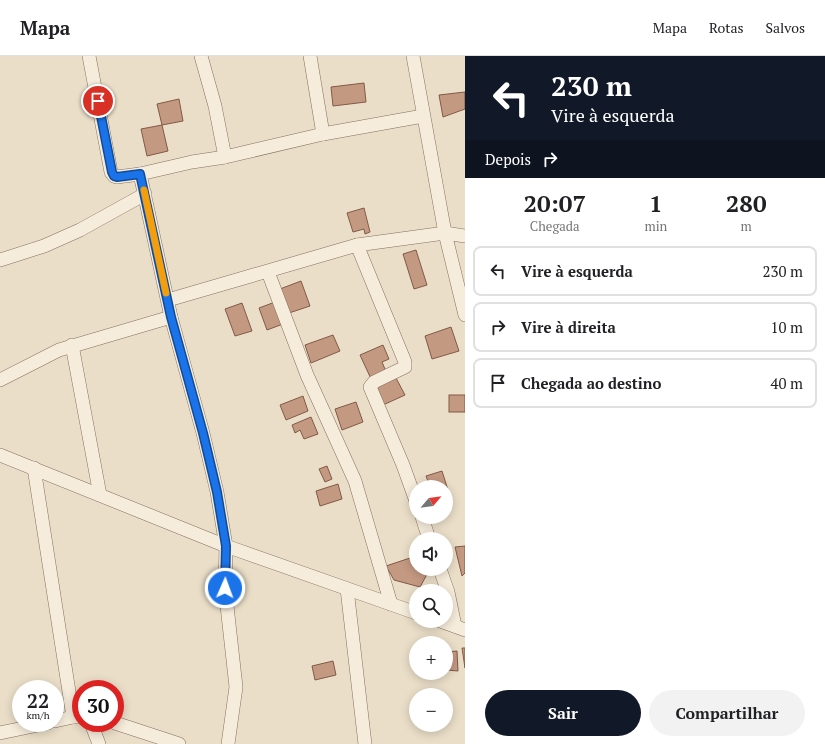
<!DOCTYPE html>
<html lang="pt">
<head>
<meta charset="utf-8">
<style>
  :root { --surface:#fff; --page:#f2f2f2; --text:#202124; --muted:#757577; --line:#e0e0e0; --accent:#111827 }
  body { margin:0; font-family:"PT Serif",serif; background:var(--page); color:var(--text); height:100vh; display:flex; flex-direction:column; font-size:15px; white-space:nowrap }
  * { box-sizing:border-box; margin:0 }
  p { font-size:13px; color:var(--muted) }
  .icon { flex:none; width:22px; height:22px; fill:none; stroke:currentColor; stroke-width:2; stroke-linecap:round; stroke-linejoin:round }
  .map { position:relative; flex:1; overflow:hidden }
  .sheet { display:flex; flex-direction:column; background:var(--surface); width:360px }
  .sheet>* { flex:none }
  .hud { background:#111827; color:#fff; overflow:hidden }
  .needle { width:26px; rotate:61deg }
  .buttons { position:absolute; left:409px; top:424px; display:grid; gap:8px }
  .buttons a { display:grid; place-items:center; width:44px; height:44px; border-radius:50%; background:var(--surface); box-shadow:0 2px 10px #0003; font-size:20px }
  .speed { position:absolute; left:12px; top:624px; display:flex; gap:8px; font-size:20px; font-weight:700; text-align:center }
  .speed>* { display:grid; place-content:center; width:52px; height:52px; border-radius:50%; background:var(--surface); box-shadow:0 2px 10px #0003; line-height:1 }
  .speed small { font-size:10px; font-weight:400 }
  .speed .limit { border:6px solid #d22; background:#fff; color:#111 }
  .pin { position:absolute; display:grid; place-items:center; width:34px; height:34px; color:#fff; margin:-17px; border:2px solid #fff; border-radius:50%; box-shadow:0 1px 4px #0007 }
  .me { position:absolute; width:44px; margin:-22px; rotate:2deg; stroke-linejoin:round; filter:drop-shadow(0 0 3px #0008) }
  .turn { display:flex; align-items:center; gap:14px; height:84px; padding:0 20px; font-size:18px }
  .turn .icon { width:52px; height:52px; stroke-width:2.5 }
  .turn b { display:block; font-size:28px; line-height:34px }
  .then { display:flex; align-items:center; height:38px; padding:0 20px; background:#0003; gap:8px; font-size:15px }
  .eta { display:flex; justify-content:space-evenly; align-items:center; height:68px; text-align:center }
  .eta b { font-size:24px; font-weight:800; line-height:28px }
  .button { display:flex; gap:8px; margin-top:auto; padding:8px 20px }
  .button a { flex:1; height:46px; border-radius:24px; background:var(--accent); color:#fff; font-size:16px; font-weight:800; line-height:46px; text-align:center }
  .button a+a { background:var(--page); color:var(--text) }
  ul { padding:0; list-style:none }
  li { display:flex; align-items:center; gap:12px; height:50px; margin:0 8px 6px; padding:0 12px; border:2px solid var(--line); border-radius:8px }
  li div { flex:1 }
  li b { display:block; font-size:15px }
  li em { font-style:normal }
  header { display:flex; align-items:center; gap:24px; box-sizing:border-box; height:56px; padding:0 20px; background:var(--surface); border-bottom:1px solid var(--line) }
  header strong { font-size:19px }
  nav { display:flex; gap:22px; margin-inline-start:auto; font-size:14px }
  main { display:flex; flex:1; min-height:0 }
  .map>svg:first-child { display:block }
  .building { fill:#c49982; stroke:#815a47 }
  .lines { fill:none; stroke-linecap:round; stroke-linejoin:round }
  .minor-casing { stroke:#84705f; stroke-width:14 }
  .minor { stroke:#f6ecdb; stroke-width:13 }
  .route-casing { stroke:#114b97; stroke-width:10 }
  .route { stroke:#1a73e8; stroke-width:7 }
  .slow { stroke:#f59e0b; stroke-width:7 }
</style>
</head>
<body>
<header>
<strong>Mapa</strong>
<nav><a>Mapa</a><a>Rotas</a><a>Salvos</a></nav>
</header>
<main>
<div class="map">
<svg width="465" height="688" viewBox="0 0 465 688">
  <rect width="100%" height="100%" fill="#eadec8"/>
  <g class="building">
    <polygon points="364,27 366,46 333,50 331,31"/>
    <polygon points="465,36 465,53 443,61 439,39"/>
    <polygon points="179,43 183,65 162,69 157,48"/>
    <polygon points="162,69 168,95 147,100 141,73"/>
    <polygon points="364,152 370,176 365,178 364,173 353,176 347,157"/>
    <polygon points="416,194 427,229 414,233 403,198"/>
    <polygon points="301,225 310,250 289,257 280,233"/>
    <polygon points="275,246 283,268 267,274 259,252"/>
    <polygon points="242,247 252,275 235,280 225,253"/>
    <polygon points="451,271 459,295 432,303 425,280"/>
    <polygon points="333,279 340,295 311,307 305,289"/>
    <polygon points="383,289 389,303 382,306 387,318 372,325 360,299"/>
    <polygon points="396,322 405,339 383,349 375,332"/>
    <rect x="449" y="339" width="16" height="17"/>
    <polygon points="303,340 308,355 286,364 280,349"/>
    <polygon points="356,346 363,366 342,374 335,353"/>
    <polygon points="311,361 318,378 304,383 300,374 295,377 292,369"/>
    <polygon points="327,410 332,423 325,426 319,413"/>
    <polygon points="442,415 449,437 446,438 446,431 420,431 429,428 426,420"/>
    <polygon points="338,428 342,443 320,450 316,435"/>
    <polygon points="465,490 465,517 462,520 455,491"/>
    <polygon points="416,500 416,513 430,513 420,531 394,524 386,510"/>
    <polygon points="462,592 465,592 465,612"/>
    <polygon points="457,595 458,615 446,614 446,596"/>
    <polygon points="333,605 336,619 315,624 312,610"/>
  </g>
  <g class="lines">
    <g class="minor-casing">
      <g id="minor">
        <polyline points="89,0 111,116 114,120 117,121 140,118"/>
        <polyline points="201,0 215,50 225,101"/>
        <polyline points="310,0 323,78"/>
        <polyline points="413,0 445,177 465,259"/>
        <polyline points="357,189 405,306 405,311 374,326 370,331 403,409 416,445"/>
        <polyline points="0,204 44,190 80,174 145,138"/>
        <polyline points="268,216 307,319 355,425 391,548"/>
        <polyline points="168,244 357,189 445,177 465,180"/>
        <polyline points="72,289 100,439"/>
        <polyline points="0,324 59,294 171,261"/>
        <polyline points="0,399 226,490 416,557"/>
        <polyline points="34,412 73,661"/>
        <polyline points="422,461 429,483"/>
        <polyline points="440,513 448,536 455,570"/>
        <polyline points="347,533 365,688"/>
        <polyline points="440,565 465,574"/>
        <polyline points="55,665 73,661 81,661"/>
        <polyline points="91,667 99,688"/>
        <polyline points="115,667 179,688"/>
        <polyline points="0,677 48,667"/>
        <polyline points="228,688 236,631 225,532 226,490 217,436 203,377 171,261 140,118 192,106 225,101 323,78 423,60"/>
      </g>
    </g>
    <use href="#minor" class="minor"/>
  </g>
  <g class="lines">
    <g class="route-casing">
      <polyline id="route" points="98,45 112,116 114,120 117,121 140,118 171,261 203,377 217,436 226,490 225,532"/>
    </g>
    <use href="#route" class="route"/>
    <polyline class="slow" points="144,134 166,237"/>
  </g>
</svg>
<div class="buttons">
<a><svg class="needle" viewBox="-14 -14 28 28"><path d="M0-13l5 13h-10z" fill="#e53935"/><path d="M0 13l5-13h-10z" fill="#757577"/></svg></a>
<a><svg class="icon" aria-label="sound" viewBox="0 0 24 24"><path d="M4 9h4l5-4v14l-5-4H4zM17 9q2 3 0 6"/></svg></a>
<a><svg class="icon" aria-label="search" viewBox="0 0 24 24"><circle cx="10" cy="10" r="6"/><path d="M15 15l6 6"/></svg></a>
<a>+</a>
<a>−</a>
</div>
<div class="speed"><div>22<small>km/h</small></div><div class="limit">30</div></div>
<div class="pin" style="left:98px;top:45px;background:#d93025"><svg class="icon" aria-label="arrive" viewBox="0 0 24 24"><path d="M6 21V4h12l-3 4 3 4H6"/></svg></div>
<svg class="me" style="left:225px;top:532px" viewBox="-20 -20 40 40"><circle r="17" fill="#1a73e8" stroke="#fff" stroke-width="3"/><path d="M0-11L8 9 0 5-8 9z" fill="#fff"/></svg>
</div>
<section class="sheet">
<div class="hud">
<div class="turn"><svg class="icon" aria-label="left" viewBox="0 0 24 24"><path d="M17 20v-9H6M10 6l-5 5 5 5"/></svg><div><b>230 m</b>Vire à esquerda</div></div>
<div class="then">Depois<svg class="icon" aria-label="right" viewBox="0 0 24 24"><path d="M7 20v-9h11M14 6l5 5-5 5"/></svg></div>
</div>
<div class="eta">
<div><b>20:07</b><p>Chegada</p></div>
<div><b>1</b><p>min</p></div>
<div><b>280</b><p>m</p></div>
</div>
<ul>
<li><svg class="icon" aria-label="left" viewBox="0 0 24 24"><path d="M17 20v-9H6M10 6l-5 5 5 5"/></svg><div><b>Vire à esquerda</b></div><em>230 m</em></li>
<li><svg class="icon" aria-label="right" viewBox="0 0 24 24"><path d="M7 20v-9h11M14 6l5 5-5 5"/></svg><div><b>Vire à direita</b></div><em>10 m</em></li>
<li><svg class="icon" aria-label="arrive" viewBox="0 0 24 24"><path d="M6 21V4h12l-3 4 3 4H6"/></svg><div><b>Chegada ao destino</b></div><em>40 m</em></li>
</ul>
<div class="button"><a>Sair</a><a>Compartilhar</a></div>
</section>
</main>
</body>
</html>
